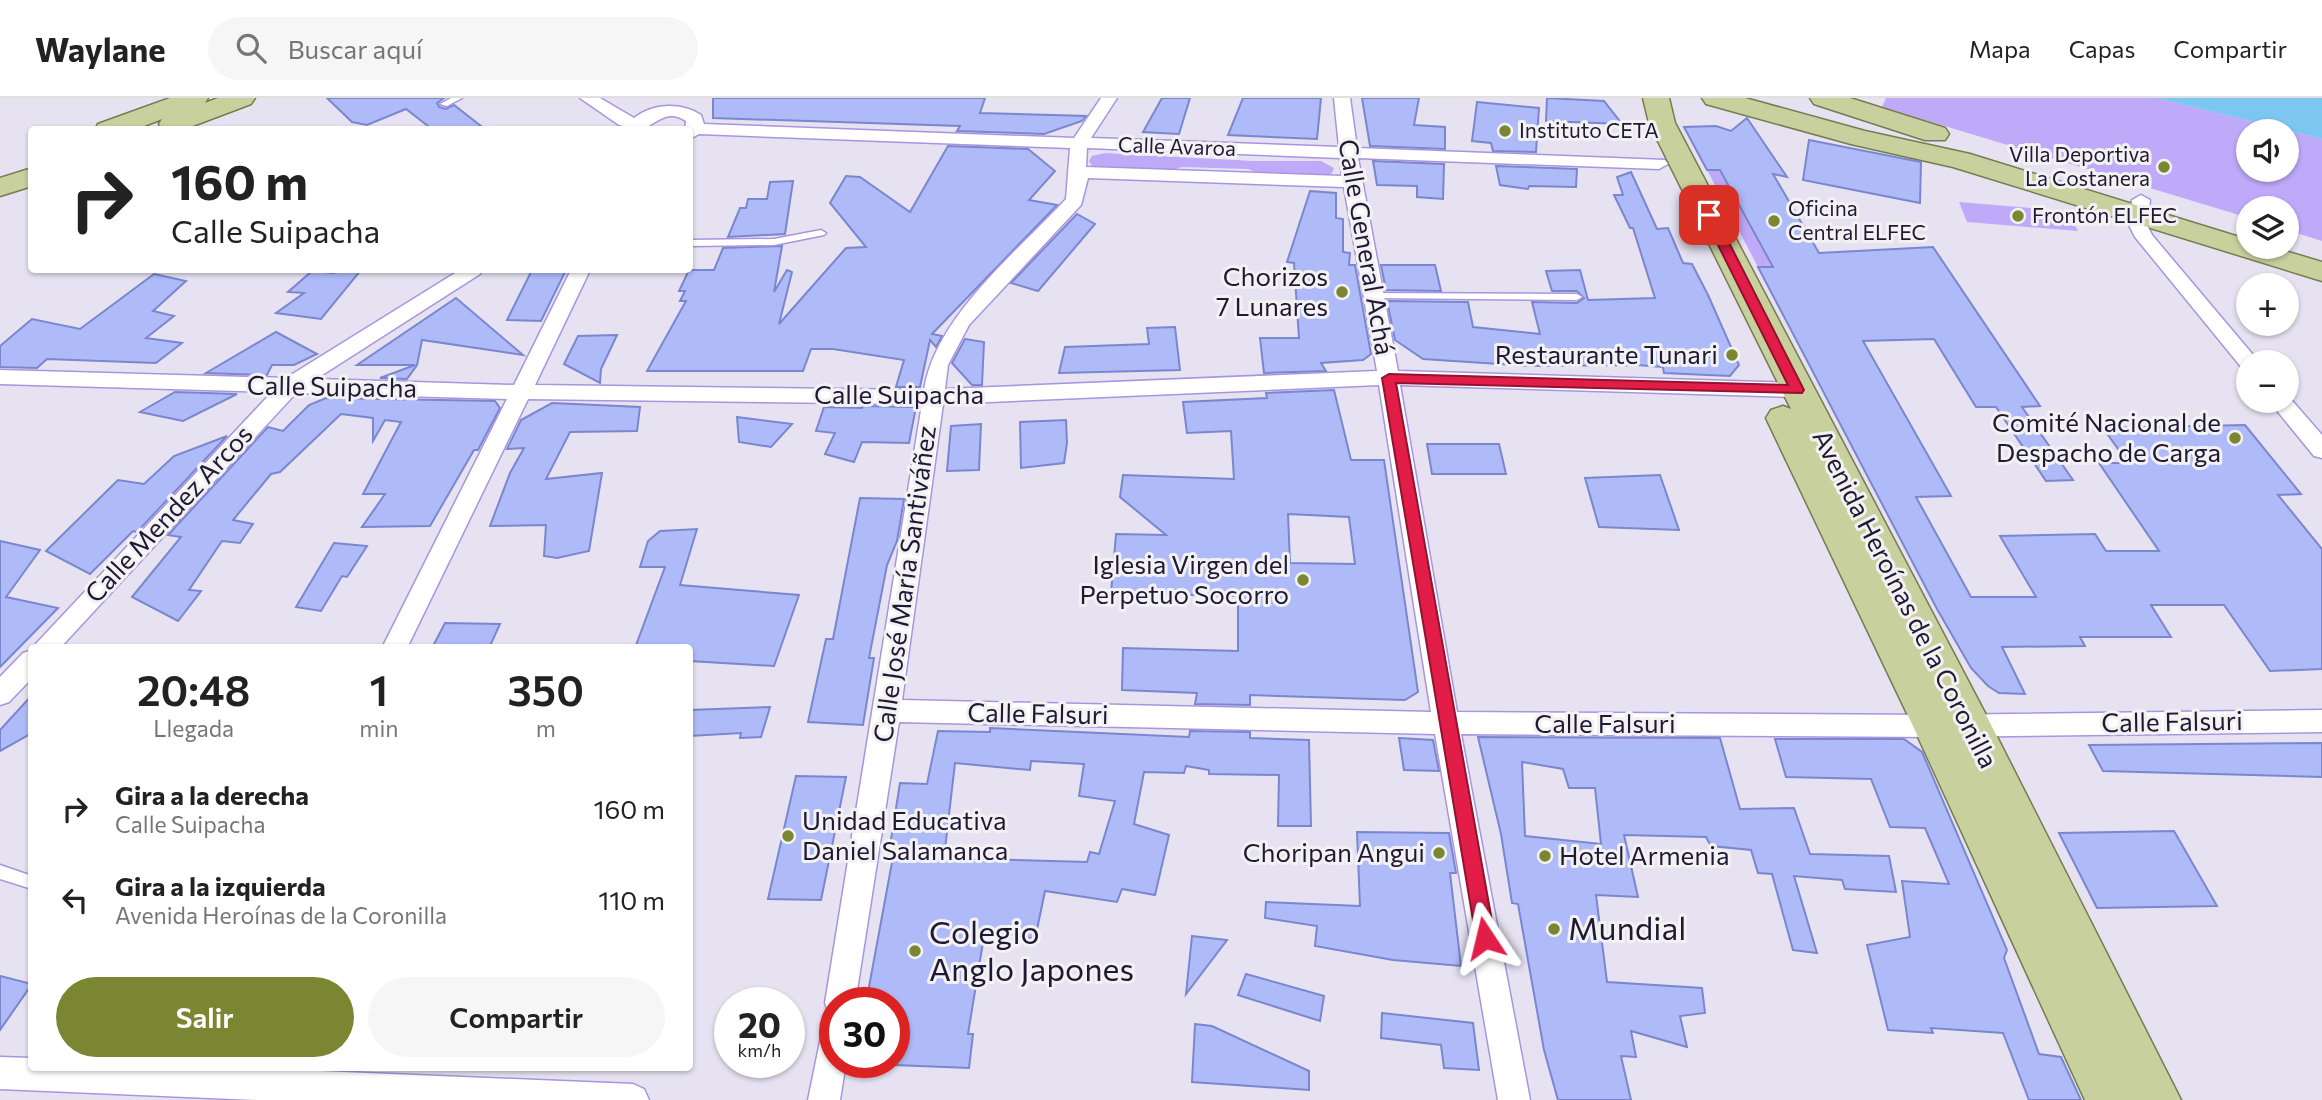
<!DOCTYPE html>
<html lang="es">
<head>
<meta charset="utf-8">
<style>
  :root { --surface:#fff; --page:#f6f6f6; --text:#222; --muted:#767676; --line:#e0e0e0; --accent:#7b8633 }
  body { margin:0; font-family:Commissioner,sans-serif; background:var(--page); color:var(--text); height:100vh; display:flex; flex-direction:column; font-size:26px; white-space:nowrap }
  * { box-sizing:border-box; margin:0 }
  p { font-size:23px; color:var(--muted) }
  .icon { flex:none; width:38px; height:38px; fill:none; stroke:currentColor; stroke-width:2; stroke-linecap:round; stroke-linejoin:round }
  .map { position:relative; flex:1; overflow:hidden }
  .sheet { position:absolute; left:28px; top:546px; width:665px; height:427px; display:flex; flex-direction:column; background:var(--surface); border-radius:7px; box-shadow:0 2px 5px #0004 }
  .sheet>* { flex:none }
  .banner { position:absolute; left:28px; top:28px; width:665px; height:147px; border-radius:7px; box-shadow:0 2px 5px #0004; background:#fff; color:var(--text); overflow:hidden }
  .controls { position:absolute; left:2236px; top:21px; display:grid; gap:14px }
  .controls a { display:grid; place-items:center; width:63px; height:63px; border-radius:50%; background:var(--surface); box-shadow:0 2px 5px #0004; font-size:35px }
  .speed { position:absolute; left:714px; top:889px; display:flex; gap:14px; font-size:35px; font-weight:700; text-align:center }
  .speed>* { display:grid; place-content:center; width:91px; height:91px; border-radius:50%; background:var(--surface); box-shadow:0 2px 5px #0004; line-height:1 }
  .speed small { font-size:18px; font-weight:400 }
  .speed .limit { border:10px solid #d22; background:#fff; color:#111 }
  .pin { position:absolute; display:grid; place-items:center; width:60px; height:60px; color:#fff; margin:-30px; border-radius:14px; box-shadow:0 4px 10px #0006 }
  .me { position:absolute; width:77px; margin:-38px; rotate:350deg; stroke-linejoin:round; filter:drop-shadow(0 0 5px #0008) }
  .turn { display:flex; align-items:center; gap:24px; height:147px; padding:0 28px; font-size:32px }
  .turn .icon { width:91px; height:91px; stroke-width:2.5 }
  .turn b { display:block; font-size:49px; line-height:60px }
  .eta { display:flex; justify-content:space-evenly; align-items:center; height:119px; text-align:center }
  .eta b { font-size:42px; font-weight:600; line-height:49px }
  .button { display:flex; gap:14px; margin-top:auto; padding:14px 28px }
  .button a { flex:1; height:80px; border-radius:42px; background:var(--accent); color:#fff; font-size:28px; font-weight:600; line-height:80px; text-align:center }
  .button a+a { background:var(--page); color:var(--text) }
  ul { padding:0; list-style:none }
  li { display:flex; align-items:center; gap:21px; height:91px; padding:0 28px }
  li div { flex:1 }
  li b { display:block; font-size:26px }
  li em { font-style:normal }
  header { display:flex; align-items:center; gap:42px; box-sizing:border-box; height:98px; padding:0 35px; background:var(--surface); border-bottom:2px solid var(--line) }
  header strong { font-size:33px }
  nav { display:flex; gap:38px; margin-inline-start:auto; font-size:24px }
  .search { width:490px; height:63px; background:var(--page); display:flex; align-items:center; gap:18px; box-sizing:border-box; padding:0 24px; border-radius:38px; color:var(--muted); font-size:26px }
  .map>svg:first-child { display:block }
  .green { fill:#bfa9f9; fill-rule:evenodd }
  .water { fill:#7cc6f2 }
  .building { fill:#afbbf8; stroke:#7a86ce; stroke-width:2; fill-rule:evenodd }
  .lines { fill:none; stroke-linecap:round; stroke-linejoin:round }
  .service-casing { stroke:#a994df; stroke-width:3 }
  .minor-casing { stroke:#a994df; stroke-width:3 }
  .primary-casing { stroke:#767b50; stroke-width:3 }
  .service { fill:#fff; fill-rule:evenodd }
  .minor { fill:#fff; fill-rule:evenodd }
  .primary { fill:#c8d09e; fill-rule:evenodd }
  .route { fill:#e11d48; stroke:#92132f; stroke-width:2 }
  .poi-dot { fill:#7b8633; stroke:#f2f2f2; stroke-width:2.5 }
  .labels { text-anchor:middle; stroke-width:6; stroke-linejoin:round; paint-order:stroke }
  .far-poi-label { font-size:21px; fill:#211835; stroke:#f2f2f2; text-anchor:start }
  .far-street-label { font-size:21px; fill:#211835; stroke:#f2f2f2 }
  .street-label { font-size:26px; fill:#211835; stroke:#f2f2f2 }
  .poi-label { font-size:26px; fill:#211835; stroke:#f2f2f2; text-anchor:end }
  .near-poi-label { font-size:32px; fill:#211835; stroke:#f2f2f2; text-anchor:start }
</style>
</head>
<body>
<header>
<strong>Waylane</strong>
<div class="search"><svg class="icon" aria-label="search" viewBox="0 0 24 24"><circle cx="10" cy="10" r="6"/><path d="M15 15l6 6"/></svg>Buscar aquí</div>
<nav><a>Mapa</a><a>Capas</a><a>Compartir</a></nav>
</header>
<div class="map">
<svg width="2322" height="1002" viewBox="0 0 2322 1002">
  <rect width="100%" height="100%" fill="#e6e2f2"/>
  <g class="green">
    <path d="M1886,0H2157L2322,41V143L2287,132V110H2249V120L1882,9ZM2249,33H2287V72H2249Z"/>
    <polygon points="1105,55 1253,63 1321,63 1334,70 1332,75 1324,79 1263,77 1248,71 1182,69 1166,74 1092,68 1089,63 1092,58"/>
    <polygon points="1707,72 1733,72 1734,98 1772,169 1758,169"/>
    <polygon points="1959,104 2068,113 2078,133 1967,124"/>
  </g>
  <polygon class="water" points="2157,0 2322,0 2322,41"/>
  <g class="building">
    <polygon points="327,0 444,0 437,5 439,9 446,11 454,7 486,32 433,32 406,11 367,27 352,24"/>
    <polygon points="713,0 985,0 980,15 1086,18 1082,23 1044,36 957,33 960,28 713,20"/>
    <polygon points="1162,0 1190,0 1179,36 1143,34"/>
    <polygon points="1243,0 1321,0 1317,41 1228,37"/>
    <polygon points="1362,0 1419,0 1414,27 1445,29 1445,51 1370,48"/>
    <polygon points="1547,0 1604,3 1622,26 1546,23"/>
    <polygon points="1477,4 1539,10 1536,54 1493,53 1491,45 1472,43"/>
    <polygon points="1747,20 1787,79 1773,76 1819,155 1933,149 2040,308 2022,309 2073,382 2046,383 1996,309 1976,309 1934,241 1863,243 1951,398 1916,399 1971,499 2036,499 2000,438 2095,436 2106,453 2159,453 2099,365 2128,365 2103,330 2245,327 2301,396 2278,397 2322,451 2322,571 2270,573 2224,507 2151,507 2171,539 2080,539 2085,548 2002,549 2025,596 1999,595 1988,588 1971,570 1937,511 1758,169 1773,169 1720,72 1707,72 1684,29 1716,28 1731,33"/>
    <polygon points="1809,42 1921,64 1920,105 1803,82"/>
    <polygon points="948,48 1028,51 1055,73 1029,102 1057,107 932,236 942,238 936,249 930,242 920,289 896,289 904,262 833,251 811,251 803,273 647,273 686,203 680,203 685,193 679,193 689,172 714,172 723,150 782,148 774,194 787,172 792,174 779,226 846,150 866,149 830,105 846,78 860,79 910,114"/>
    <polygon points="1373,63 1444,66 1443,101 1417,99 1417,88 1377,87"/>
    <polygon points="1496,68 1577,71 1576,89 1529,88 1528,91 1500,87"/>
    <polygon points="1631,74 1657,131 1668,130 1683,165 1692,166 1708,197 1739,267 1730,278 1664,275 1663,269 1637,267 1528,268 1423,261 1395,242 1387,203 1468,204 1473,229 1540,236 1532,204 1577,205 1584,200 1577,193 1552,193 1546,173 1580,172 1588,202 1655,200 1633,130 1630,130 1614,97 1623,97 1617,79"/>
    <polygon points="793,83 785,136 728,139 740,110 746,110 748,101 767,101 770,84"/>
    <polygon points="1310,93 1336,95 1336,120 1343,121 1343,154 1350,155 1349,167 1355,167 1371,256 1363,262 1321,265 1326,273 1264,275 1260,240 1299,240 1294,165 1287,164"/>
    <polygon points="1077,116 1095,126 1038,193 1011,185"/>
    <polygon points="1381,167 1435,167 1441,193 1386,192"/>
    <polygon points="338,172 361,172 321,221 276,215 304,195 288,194 312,173 334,175"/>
    <polygon points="532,172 566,172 541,223 507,222"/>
    <polygon points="154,176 186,183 153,213 174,218 146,240 182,245 156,265 47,261 37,270 0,269 0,248 32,221 80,231"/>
    <polygon points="456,200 523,257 422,242 417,267 407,281 380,280 415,267 357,267"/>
    <polygon points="1175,229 1180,272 1059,275 1065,249 1149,246 1147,230"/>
    <polygon points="276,234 317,256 294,267 272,267 267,277 206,275"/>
    <polygon points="617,237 601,271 600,285 564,266 578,238"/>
    <polygon points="965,241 984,244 982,287 972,287 952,265"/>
    <path d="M1334,292L1351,362H1384L1418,594L1405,602L1250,597V607L1195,606L1197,595L1122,592L1123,550L1238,553V498L1111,495L1116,436L1166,437L1120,399L1123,377L1234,381L1231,333L1187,335L1183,304L1267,300L1266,295ZM1288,416L1349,419L1355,466L1290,465Z"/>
    <polygon points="175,294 237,296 183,323 140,314"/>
    <polygon points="326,300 495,303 500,310 478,352 474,352 430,428 362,429 385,396 363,396 401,324 385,322 373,343 373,320 341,316 280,374 271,376 233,422 253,426 240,445 222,443 189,492 201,493 178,523 132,499 181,439 168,437 268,329 283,333 309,307"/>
    <polygon points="552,305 640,309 637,333 570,334 546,381 602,375 589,453 557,460 544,458 546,427 490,428 510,375 524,350 507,351 521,322"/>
    <polygon points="863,308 916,309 909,345 862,344 854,364 825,356 835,335 816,333 824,309 862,310"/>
    <polygon points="737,319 792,326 771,349 739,344"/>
    <polygon points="1066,322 1067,345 1064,365 1021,370 1020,324"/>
    <polygon points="981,326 979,372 947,373 951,328"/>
    <polygon points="227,338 137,434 133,433 90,476 46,453 118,382 144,386 174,358"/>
    <polygon points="1427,346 1499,346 1506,376 1432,376"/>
    <polygon points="1660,377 1679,432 1599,429 1585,380"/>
    <polygon points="860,400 904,401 897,443 887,467 869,560 874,560 863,627 808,624 826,541 833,541"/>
    <polygon points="697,431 680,487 799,497 774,568 690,563 690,550 635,550 665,469 640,469 648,443 660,433"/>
    <polygon points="0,443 40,452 6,499 58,510 0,569"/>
    <polygon points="334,445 367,448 347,479 342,478 321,513 296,509"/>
    <polygon points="445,525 500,526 489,550 432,550"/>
    <polygon points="32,597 32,635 0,653 0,632"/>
    <polygon points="770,609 761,639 740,640 741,635 690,638 690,612"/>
    <path d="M990,630L1189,639L1190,633L1250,634V640L1309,642L1311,728H1278L1279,677L1209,676V672L1186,668L1184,675L1144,674L1134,726L1169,737L1155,797L1122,791L1117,804L1045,793L1035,841L985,832L968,936H973L969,970L894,967V905H866L893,759L888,760L900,685L927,686L938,633L990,634ZM1031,663L1084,666L1079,698L1115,703L1099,756L1090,754L1087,764L944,760L955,665L1030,672Z"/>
    <path d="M1478,639L1720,640L1740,711L1794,710L1810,756L1889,758L1896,794L1845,791L1842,782L1794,778L1817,855L1793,852L1772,776L1758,775L1751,752L1711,748L1706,739L1624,737L1638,799L1596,797L1607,884L1702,890L1705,915L1680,918L1687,949L1631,933L1636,959L1621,958L1631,1002H1558L1544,952L1518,806L1512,805L1501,736ZM1522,664L1563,671L1569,690H1595L1601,746L1525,738Z"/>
    <polygon points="1399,640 1433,642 1439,673 1404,672"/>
    <polygon points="1775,641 1904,641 1922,654 2007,852 2004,860 2039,956 2061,959 2081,1002 2029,1002 2003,935 1931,930 1933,935 1888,932 1867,847 1910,839 1902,783 1949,786 1925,730 1890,729 1871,681 1786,679"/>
    <polygon points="2322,645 2322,679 2103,673 2089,647"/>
    <polygon points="796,678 846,679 821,802 768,801"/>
    <polygon points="2174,733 2217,808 2097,810 2059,735"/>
    <polygon points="1357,734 1449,735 1456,775 1450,775 1461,868 1393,862 1315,848 1317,828 1265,820 1266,804 1360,808"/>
    <polygon points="1192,838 1227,842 1186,896"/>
    <polygon points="1246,876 1324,898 1320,923 1238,897"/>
    <polygon points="0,878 32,886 0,932"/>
    <polygon points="1382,915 1473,925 1479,972 1444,970 1441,947 1381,940"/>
    <polygon points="1195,926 1212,928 1309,973 1309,992 1192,984"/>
  </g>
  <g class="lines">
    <g class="service-casing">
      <g id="service">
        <polygon points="451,0 462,0 447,8 440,6"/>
        <polygon points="821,132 826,135 824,137 774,147 690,148 690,142 774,141"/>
        <polygon points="1375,195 1577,196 1582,199 1577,202 1372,200 1372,196"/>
        <polygon points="0,767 32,778 32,791 0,781"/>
      </g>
    </g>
    <g class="minor-casing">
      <g id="minor">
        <path d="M580,0H600L634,20C653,5 681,4 701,17L704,26L1074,40L1101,0H1117L1091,40L1339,49L1334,0H1350L1357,50L1665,62L1668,66L1659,71L1358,60L1398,273L1797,285L1805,287L1808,292L1805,297L1797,299L1400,287L1457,614L1934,617L2322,612V634L1934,639L1461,636L1530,1002H1498L1435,636L899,624L855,905H835V918L829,916L825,905L922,306L528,301L407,550H382L507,301L296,295L60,550H32L272,294L0,286V272L286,280L460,172H482L480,176L316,281L514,287L571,172H590L535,287L924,292C935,219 1017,154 1066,101L1070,50L699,36L690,41V32H685L686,23C668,11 659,23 643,31C639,33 631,32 626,32L628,29L619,27ZM1087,50L1340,60L1342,78L1086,69ZM1088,80L1344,89L1377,273L945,291L948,267L969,227L1081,107ZM1379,287L1431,614L902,602L943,306Z"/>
        <polygon points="2141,97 2150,102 2147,127 2152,137 2259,264 2249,264 2249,272 2242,270 2135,139 2129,127 2132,102"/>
        <polygon points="2288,298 2322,337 2322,360 2314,358 2269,303 2287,303"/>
        <polygon points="32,552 32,580 9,604 0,607 0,579 23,555"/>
        <polygon points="835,920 835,964 846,964 840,1002 808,1002 824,924"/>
        <polygon points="0,959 32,960 32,970 247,970 633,986 644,991 649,1002 257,1002 0,991"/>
      </g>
    </g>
    <g class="primary-casing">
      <g id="primary">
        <polygon points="170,0 208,0 205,5 218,0 255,0 251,6 182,32 162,32 159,26 162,21 134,32 95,32 98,26"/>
        <polygon points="1643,0 1669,0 1675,25 1985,615 2181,1002 2085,1002 1913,628 1766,320 1771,312 1783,308 1791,311 1649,25"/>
        <polygon points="1702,0 1745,0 1865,33 1970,56 2249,142 2249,149 2272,149 2322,164 2322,183 1953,69 1851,46 1706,6"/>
        <polygon points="1810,0 1850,0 1945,30 1949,36 1945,42 1925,42 1814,6"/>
        <polygon points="32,70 32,88 0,98 0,80"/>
      </g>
    </g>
    <use href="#service" class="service"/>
    <use href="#minor" class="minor"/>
    <use href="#primary" class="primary"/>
  </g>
  <polygon class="route" points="1709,113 1715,117 1804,292 1802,295 1396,285 1495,840 1492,847 1485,849 1478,847 1476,840 1382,280 1389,276 1788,287 1703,117"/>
  <g class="poi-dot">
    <circle cx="1505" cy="33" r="7"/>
    <circle cx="2164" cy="69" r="7"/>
    <circle cx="2018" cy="118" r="7"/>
    <circle cx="1774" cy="123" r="7"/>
    <circle cx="1342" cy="194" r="7"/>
    <circle cx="1732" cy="257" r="7"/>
    <circle cx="2235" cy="340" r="7"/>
    <circle cx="1303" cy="482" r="7"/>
    <circle cx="788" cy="738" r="7"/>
    <circle cx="1439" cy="755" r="7"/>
    <circle cx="1545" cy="758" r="7"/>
    <circle cx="1554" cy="831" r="7"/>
    <circle cx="915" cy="853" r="7"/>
  </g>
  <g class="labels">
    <g class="far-poi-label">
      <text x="1519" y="40">Instituto CETA</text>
      <text x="2150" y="64" text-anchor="end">Villa Deportiva<tspan x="2150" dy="24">La Costanera</tspan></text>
      <text x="1788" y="118">Oficina<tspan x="1788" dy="24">Central ELFEC</tspan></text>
      <text x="2032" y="125">Frontón ELFEC</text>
    </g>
    <g class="far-street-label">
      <text transform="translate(1177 49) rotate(2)" y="7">Calle Avaroa</text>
    </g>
    <g class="street-label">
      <text transform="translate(1366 149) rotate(80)" y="9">Calle General Achá</text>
      <text transform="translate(332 289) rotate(1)" y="9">Calle Suipacha</text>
      <text x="899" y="306">Calle Suipacha</text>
      <text transform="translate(169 416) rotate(-47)" y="9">Calle Mendez Arcos</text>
      <text transform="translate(905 486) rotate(-82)" y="9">Calle José María Santiváñez</text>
      <text transform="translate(1905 501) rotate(63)" y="9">Avenida Heroínas de la Coronilla</text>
      <text transform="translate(1038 616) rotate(1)" y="9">Calle Falsuri</text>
      <text transform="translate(2172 624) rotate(-1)" y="9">Calle Falsuri</text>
      <text x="1605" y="635">Calle Falsuri</text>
    </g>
    <g class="poi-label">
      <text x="1328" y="188">Chorizos<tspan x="1328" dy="30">7 Lunares</tspan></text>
      <text x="1718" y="266">Restaurante Tunari</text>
      <text x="2221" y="334">Comité Nacional de<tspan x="2221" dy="30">Despacho de Carga</tspan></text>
      <text x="1289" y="476">Iglesia Virgen del<tspan x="1289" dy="30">Perpetuo Socorro</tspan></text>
      <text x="802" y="732" text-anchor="start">Unidad Educativa<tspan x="802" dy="30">Daniel Salamanca</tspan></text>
      <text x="1425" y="764">Choripan Angui</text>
      <text x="1559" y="767" text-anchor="start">Hotel Armenia</text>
    </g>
    <g class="near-poi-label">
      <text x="1568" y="842">Mundial</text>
      <text x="929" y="846">Colegio<tspan x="929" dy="37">Anglo Japones</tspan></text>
    </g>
  </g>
</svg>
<div class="controls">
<a><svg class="icon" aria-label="sound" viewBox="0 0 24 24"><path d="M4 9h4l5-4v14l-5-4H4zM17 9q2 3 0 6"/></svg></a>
<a><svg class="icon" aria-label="layers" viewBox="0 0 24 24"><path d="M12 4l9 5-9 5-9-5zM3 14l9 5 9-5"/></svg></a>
<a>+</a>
<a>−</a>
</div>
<div class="speed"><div>20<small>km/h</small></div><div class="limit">30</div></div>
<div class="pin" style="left:1709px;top:117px;background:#d93025"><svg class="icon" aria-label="arrive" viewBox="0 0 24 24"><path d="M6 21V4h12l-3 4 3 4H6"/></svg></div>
<svg class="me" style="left:1485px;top:840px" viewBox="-20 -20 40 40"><path d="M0-17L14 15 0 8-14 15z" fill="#e11d48" stroke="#fff" stroke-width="4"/></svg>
<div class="banner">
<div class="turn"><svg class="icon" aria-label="right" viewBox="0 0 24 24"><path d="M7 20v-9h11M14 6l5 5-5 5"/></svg><div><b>160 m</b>Calle Suipacha</div></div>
</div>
<section class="sheet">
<div class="eta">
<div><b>20:48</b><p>Llegada</p></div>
<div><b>1</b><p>min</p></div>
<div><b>350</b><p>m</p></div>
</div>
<ul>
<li><svg class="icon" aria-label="right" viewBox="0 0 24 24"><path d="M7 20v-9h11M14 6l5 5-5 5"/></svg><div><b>Gira a la derecha</b><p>Calle Suipacha</p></div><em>160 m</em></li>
<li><svg class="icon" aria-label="left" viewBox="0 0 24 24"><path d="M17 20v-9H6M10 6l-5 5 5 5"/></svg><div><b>Gira a la izquierda</b><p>Avenida Heroínas de la Coronilla</p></div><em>110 m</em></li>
</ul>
<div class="button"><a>Salir</a><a>Compartir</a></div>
</section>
</div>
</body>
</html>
